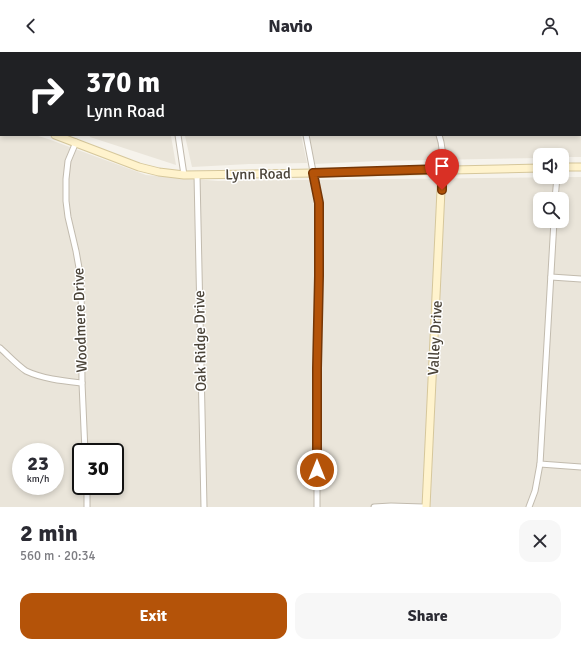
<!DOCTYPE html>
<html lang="en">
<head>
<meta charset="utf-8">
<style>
  :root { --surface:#fff; --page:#f7f7f7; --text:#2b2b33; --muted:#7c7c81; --accent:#b45309 }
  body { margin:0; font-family:Signika,sans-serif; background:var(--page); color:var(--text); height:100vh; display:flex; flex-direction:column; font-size:15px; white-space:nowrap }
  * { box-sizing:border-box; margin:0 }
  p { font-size:13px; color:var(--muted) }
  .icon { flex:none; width:22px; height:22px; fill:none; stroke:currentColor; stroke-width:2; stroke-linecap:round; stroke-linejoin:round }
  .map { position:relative; height:455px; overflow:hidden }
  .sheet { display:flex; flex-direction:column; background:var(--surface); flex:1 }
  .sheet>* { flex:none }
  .top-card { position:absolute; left:0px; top:0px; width:581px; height:84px; box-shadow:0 2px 6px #0003; background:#202124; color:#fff; overflow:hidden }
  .fabs { position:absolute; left:533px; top:96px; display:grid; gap:8px }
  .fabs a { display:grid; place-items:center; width:36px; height:36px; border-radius:8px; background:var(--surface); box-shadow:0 2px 6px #0003; font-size:20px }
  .speed { position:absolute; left:12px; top:391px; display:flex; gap:8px; font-size:20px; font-weight:700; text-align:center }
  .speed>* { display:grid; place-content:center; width:52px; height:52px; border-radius:50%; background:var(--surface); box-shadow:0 2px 6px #0003; line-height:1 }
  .speed small { font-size:10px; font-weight:400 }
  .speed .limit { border:2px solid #111; border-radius:6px; background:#fff; color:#111 }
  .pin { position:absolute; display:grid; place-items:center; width:34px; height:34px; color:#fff; margin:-41px -17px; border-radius:50% 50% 50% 0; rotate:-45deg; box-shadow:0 0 4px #0007 }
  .pin .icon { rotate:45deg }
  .me { position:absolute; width:44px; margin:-22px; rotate:0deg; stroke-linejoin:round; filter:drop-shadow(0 0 3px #0008) }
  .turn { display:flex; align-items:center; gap:14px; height:84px; padding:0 20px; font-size:18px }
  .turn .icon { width:52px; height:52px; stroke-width:2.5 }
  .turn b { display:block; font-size:28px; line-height:34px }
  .round { display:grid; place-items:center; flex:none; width:42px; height:42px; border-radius:12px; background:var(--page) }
  .head { display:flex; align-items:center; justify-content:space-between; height:68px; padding:0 20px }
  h1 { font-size:24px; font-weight:700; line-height:30px }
  .primary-button { display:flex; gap:8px; margin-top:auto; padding:8px 20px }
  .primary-button a { flex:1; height:46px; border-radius:12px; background:var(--accent); color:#fff; font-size:16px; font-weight:700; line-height:46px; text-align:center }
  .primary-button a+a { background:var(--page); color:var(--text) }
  header { display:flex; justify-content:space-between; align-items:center; height:52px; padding:0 20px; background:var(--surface); font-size:18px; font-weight:700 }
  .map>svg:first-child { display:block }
  .residential { fill:#eae5da; fill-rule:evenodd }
  .education { fill:#efe8d6 }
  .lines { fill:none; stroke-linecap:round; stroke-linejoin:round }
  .street-casing { stroke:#c2bbae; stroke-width:7 }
  .secondary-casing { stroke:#d6c79b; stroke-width:9 }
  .street { stroke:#fff; stroke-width:5 }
  .secondary { stroke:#fff3cd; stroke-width:7 }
  .route-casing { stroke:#753606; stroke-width:10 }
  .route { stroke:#b45309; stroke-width:7 }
  .labels { text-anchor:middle; stroke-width:3; stroke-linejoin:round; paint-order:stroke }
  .street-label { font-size:15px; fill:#4b4439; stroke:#fff }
</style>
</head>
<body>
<header><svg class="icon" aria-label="back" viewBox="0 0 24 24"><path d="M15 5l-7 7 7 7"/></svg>Navio<svg class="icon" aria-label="person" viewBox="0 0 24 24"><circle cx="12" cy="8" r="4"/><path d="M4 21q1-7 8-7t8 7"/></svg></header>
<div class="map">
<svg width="581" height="455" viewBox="0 0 581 455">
  <rect width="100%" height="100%" fill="#f6f3ec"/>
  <g class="residential">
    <polygon points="72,0 283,0 284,1 72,1"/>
    <polygon points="293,0 581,0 581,105 562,105 562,103 540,103 540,106 379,109 314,112 309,83 580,83 580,1 293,1"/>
    <path d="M0,73L1,74V83H35L48,87L146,123L218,129L581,125V455H0ZM540,147H562V169H540ZM21,400H55V434H21ZM81,400H115V434H81Z"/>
    <polygon points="89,83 301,83 307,111 249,112 192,115 185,84 171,84 176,113 90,85"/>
  </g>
  <polygon class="education" points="0,0 72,0 72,1 1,1 1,56 0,56"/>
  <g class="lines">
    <g class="street-casing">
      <g id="street">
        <polyline points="166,0 166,1"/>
        <polyline points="289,0 289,1"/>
        <polyline points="397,0 397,1"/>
        <polyline points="536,0 537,1"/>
        <polyline points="580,30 581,30"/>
        <polyline points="178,83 184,123"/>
        <polyline points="306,83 319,151 319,225 317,316 317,455"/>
        <path d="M439,83C443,94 443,106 442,117"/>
        <polyline points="76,90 68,109 66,127 66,149 68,165 76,199 81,227 82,331 85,400"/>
        <polyline points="197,123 204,455"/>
        <polyline points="555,147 557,125"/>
        <polyline points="551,225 581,227"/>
        <path d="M0,296C8,303 17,313 26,319C43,327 64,329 82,331"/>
        <polyline points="540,412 581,415"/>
        <polyline points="87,434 87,455"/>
        <polyline points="374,455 391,454 423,455"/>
        <polyline points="529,455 535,439 540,412 554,169"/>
      </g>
    </g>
    <g class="secondary-casing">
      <g id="secondary">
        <polyline points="0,65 1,65"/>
        <polyline points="55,83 139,115 159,120 184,123 313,121 540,116"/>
        <polyline points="562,115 581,115"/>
        <polyline points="426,455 442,117"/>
      </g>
    </g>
    <use href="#street" class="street"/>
    <use href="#secondary" class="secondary"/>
  </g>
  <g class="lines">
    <g class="route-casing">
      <polyline id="route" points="317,418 317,316 319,224 319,151 313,121 442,117 442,138"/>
    </g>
    <use href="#route" class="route"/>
  </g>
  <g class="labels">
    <g class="street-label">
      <text transform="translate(258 122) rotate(-1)" y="5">Lynn Road</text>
      <text transform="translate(80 268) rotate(-92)" y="5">Woodmere Drive</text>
      <text transform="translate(435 286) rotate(-87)" y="5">Valley Drive</text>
      <text transform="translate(200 289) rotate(-91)" y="5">Oak Ridge Drive</text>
    </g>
  </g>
</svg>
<div class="fabs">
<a><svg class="icon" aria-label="sound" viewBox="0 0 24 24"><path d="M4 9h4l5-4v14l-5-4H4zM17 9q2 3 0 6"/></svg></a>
<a><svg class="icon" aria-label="search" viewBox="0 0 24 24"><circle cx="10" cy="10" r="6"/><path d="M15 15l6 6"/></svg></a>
</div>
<div class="speed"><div>23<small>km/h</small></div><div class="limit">30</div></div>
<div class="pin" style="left:442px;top:138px;background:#d93025"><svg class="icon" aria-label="arrive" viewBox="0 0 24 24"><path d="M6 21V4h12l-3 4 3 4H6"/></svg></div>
<svg class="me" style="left:317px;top:418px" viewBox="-20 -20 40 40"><circle r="17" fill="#b45309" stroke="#fff" stroke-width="3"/><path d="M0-11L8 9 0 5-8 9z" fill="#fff"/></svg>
<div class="top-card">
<div class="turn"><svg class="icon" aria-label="right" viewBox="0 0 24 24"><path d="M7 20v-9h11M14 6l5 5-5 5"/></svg><div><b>370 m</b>Lynn Road</div></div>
</div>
</div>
<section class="sheet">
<div class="head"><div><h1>2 min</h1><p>560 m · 20:34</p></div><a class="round"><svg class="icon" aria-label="close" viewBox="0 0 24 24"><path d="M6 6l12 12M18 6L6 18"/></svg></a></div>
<div class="primary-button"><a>Exit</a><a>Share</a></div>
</section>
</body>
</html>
